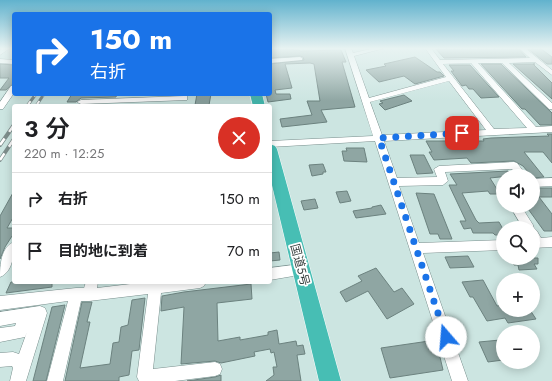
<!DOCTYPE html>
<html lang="ja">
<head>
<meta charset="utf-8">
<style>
  :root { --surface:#fff; --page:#f6f6f6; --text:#202124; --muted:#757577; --line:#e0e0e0 }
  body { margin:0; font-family:Jost,"Noto Sans JP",sans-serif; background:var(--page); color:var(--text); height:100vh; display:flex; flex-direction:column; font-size:15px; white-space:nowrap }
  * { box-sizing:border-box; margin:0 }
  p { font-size:13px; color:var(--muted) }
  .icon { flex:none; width:22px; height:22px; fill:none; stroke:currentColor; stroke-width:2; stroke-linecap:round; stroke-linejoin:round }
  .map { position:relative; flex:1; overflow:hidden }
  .panel { position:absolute; left:12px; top:104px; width:260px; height:180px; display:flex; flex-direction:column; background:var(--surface); border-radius:4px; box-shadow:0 2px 10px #0003 }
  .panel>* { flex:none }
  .top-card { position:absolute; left:12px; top:12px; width:260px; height:84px; border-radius:4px; box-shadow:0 2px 10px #0003; background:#1a73e8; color:#fff; overflow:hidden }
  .controls { position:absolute; left:496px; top:169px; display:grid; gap:8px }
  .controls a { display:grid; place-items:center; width:44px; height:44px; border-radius:50%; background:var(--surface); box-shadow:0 2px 10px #0003; font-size:20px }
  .pin { position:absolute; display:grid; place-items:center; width:34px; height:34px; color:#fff; margin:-17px; border-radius:8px; box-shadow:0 2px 6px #0006 }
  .me { position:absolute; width:44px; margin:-22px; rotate:342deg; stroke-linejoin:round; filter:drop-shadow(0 0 3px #0008) }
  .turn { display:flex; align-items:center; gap:14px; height:84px; padding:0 12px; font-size:18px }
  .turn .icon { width:52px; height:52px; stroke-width:2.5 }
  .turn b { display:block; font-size:28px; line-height:34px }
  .round { display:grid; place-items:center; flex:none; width:42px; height:42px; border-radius:21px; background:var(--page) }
  .summary { display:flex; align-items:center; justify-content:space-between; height:68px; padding:0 12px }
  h1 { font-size:24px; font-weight:600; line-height:30px }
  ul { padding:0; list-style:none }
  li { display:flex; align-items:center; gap:12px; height:52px; padding:0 12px; border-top:1px solid var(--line) }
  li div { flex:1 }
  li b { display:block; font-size:15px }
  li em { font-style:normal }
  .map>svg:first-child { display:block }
  .building { fill:#8fa6a3; stroke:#6c827f }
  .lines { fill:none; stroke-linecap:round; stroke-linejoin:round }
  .minor-casing { stroke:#798f8d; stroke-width:1 }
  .highway-casing { stroke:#fff; stroke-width:1 }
  .minor { fill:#fff; fill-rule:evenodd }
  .highway { fill:#47beb4; fill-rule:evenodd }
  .rail-far1-casing { stroke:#7e8e8c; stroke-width:3 }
  .rail-casing { stroke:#7e8e8c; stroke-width:4 }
  .rail-far1 { stroke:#fff; stroke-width:2; stroke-dasharray:6; stroke-linecap:butt }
  .rail { stroke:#fff; stroke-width:2.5; stroke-dasharray:8; stroke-linecap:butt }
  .route { stroke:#1a73e8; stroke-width:7; stroke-dasharray:0 12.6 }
  .labels { text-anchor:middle; stroke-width:3.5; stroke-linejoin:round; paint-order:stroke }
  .street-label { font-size:12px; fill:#353e3d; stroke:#fff }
</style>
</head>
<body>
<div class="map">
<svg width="552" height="381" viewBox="0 0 552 381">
  <rect width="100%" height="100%" fill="#cce5e1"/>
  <g class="building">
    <polygon points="270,48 293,48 293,50 299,50 300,51 341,50 346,62 342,62 355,107 321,110 327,122 282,127 280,119 312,115 307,101 320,101 314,64 310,63 285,64 292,88 275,90 276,94 290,94 291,99 268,102 266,94 270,94 270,64 304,60 303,57 300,56 270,58"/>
    <polygon points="444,48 518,48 526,57 444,58 436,49 445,49"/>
    <polygon points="527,48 540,48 552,57 552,64 547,64"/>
    <polygon points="415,57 437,72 440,72 444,76 415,84 404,76 379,82 366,70 386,66 384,64"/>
    <polygon points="0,64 14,65 14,83 6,90 0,90 9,78 0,78"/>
    <polygon points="481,64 501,64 552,113 552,125 540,125 525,109 522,109"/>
    <polygon points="513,64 535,64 533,64 552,83 552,99"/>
    <polygon points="449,65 470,65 499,97 481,98 473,89 469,89 466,85 462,86 451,71 454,71"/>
    <polygon points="72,94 117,94 116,97 81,98 76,102 67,102"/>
    <polygon points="197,94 211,94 209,105 195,105"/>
    <polygon points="404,95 412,101 385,110 379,104 383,103 380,101"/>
    <polygon points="547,134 552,134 552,163 543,152 524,152 544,177 533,178 523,166 514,161 471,163 467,158 434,160 429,152 432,152 426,141 484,141 483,139 491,138 549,136"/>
    <polygon points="346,148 364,148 367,162 344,161 342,151 347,151"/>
    <polygon points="410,155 424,155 433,173 417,174"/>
    <polygon points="323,164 326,172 323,172 323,174 312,176 309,165"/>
    <polygon points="508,171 509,172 506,172 509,176 490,178 500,194 490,194 488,191 462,193 476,220 479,223 499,222 503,229 503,235 495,235 493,233 473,233 471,228 464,229 460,221 466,221 449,185 457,185 450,174"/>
    <polygon points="533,188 552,188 552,197 539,197 552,214 552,231 544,231 526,206 533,206"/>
    <polygon points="14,191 14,216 7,228 14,228 14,236 12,236 5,247 0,259 0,216"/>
    <polygon points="347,191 351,201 340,203 336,192"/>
    <polygon points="416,193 434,194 452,239 440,239 438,234 430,234"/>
    <polygon points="315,199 318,208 304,210 301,201"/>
    <polygon points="381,205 386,214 356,218 353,211 372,208 372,207"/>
    <polygon points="279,252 280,260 270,261 270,253"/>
    <polygon points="468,256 474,267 450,268 445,257"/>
    <polygon points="510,258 538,258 538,264 534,264 537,269 519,270 518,265 514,265"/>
    <polygon points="376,268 394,292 402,288 414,304 387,319 368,291 346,302 340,292 362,281 358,276"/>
    <polygon points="483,280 497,306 503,305 503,310 530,310 536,319 508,323 505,318 487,321 473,297 470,297 462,282"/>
    <polygon points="11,282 52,282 52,287 6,293"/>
    <polygon points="251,284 252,299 217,303 218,341 240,337 240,340 268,335 268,332 277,330 279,344 296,341 297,346 303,345 305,354 297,355 301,381 266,381 274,375 273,367 277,367 274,352 271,353 270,349 254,352 255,356 221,363 215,361 181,364 184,307 161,311 162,296 184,292"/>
    <polygon points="145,298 139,350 132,351 129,375 119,377 119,381 65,381 82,302 92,302 87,322 90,322 80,368 110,364 113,343 119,342 121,327 128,325 132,300"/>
    <polygon points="65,305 46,381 33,381 52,307"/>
    <polygon points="436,340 443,370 390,378 381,348"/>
    <polygon points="500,340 503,345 503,360 488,362 479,342"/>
    <polygon points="221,375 221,381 187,381 215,377"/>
  </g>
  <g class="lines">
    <g class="minor-casing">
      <g id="minor">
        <polygon points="3,48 10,48 0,55 0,50"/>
        <path d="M345,48H351L353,53L375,48H385L354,56L369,98L446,77L425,48H431L440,60L530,58L519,48H525L552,70V75L535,62L509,63L552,103V109H549L502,63H478L536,127L552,126V132L384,141L397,178L437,177L434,169L439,166L514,162L517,163L527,176H517L512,169L445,172L448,181L443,185L399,186L419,243L503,240V250L423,253L468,381H452L375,141L270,147V141L373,136ZM471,63L527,128L494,129L443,64ZM449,81L486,130L382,135L370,102Z"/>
        <polygon points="300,57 302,58 302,60 270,63 270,59"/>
        <polygon points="0,59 14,60 14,64 0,63"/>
        <polygon points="11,86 14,86 14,93 3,109 0,109 0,102"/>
        <polygon points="184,96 187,96 187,100 81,104 77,102 81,100"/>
        <polygon points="552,178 552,186 533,187 533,179"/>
        <polygon points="503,181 503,191 499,190 498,187 500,182"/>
        <polygon points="510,206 521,206 533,225 534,229 537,231 541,238 552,237 552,247 533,248 533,228 523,228"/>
        <path d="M14,242C14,254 13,272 0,277C0,265 1,247 14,242Z"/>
        <polygon points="301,264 305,266 307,270 305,274 270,280 270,268"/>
        <polygon points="86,282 98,282 97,288 147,282 206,282 204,286 200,288 161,293 153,369 215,362 220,364 222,369 220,374 215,376 175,381 139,381 137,377 148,294 89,301 81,301 63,381 47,381 68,301 0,310 0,296 76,288 84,288"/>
        <polygon points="40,306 45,308 47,313 26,381 10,381 13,368 12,366 0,367 0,353 13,352 19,354 27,332 25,337 0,342 0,328 15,326 16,323 0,326 0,312"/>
      </g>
    </g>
    <g class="highway-casing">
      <g id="highway">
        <polygon points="250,94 262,94 265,106 253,106"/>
        <polygon points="270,144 275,146 277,149 341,381 319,381 270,177"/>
      </g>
    </g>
    <use href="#minor" class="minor"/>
    <use href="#highway" class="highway"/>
    <g class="rail-far1-casing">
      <g id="rail-far1">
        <polyline points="27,106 36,94"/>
        <polyline points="36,106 44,94"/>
      </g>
    </g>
    <g class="rail-casing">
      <g id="rail">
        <polyline points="0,145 14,125"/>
        <polyline points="0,160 14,139"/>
      </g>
    </g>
    <use href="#rail-far1" class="rail-far1"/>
    <use href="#rail" class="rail"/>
  </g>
  <linearGradient id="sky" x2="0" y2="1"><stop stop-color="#61b2cd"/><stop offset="0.48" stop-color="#e8f3f2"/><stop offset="1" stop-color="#e8f3f2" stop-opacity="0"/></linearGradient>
  <rect width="552" height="101" fill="url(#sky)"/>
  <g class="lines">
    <polyline class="route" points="446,337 379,138 462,133"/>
  </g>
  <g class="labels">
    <g class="street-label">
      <text transform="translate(300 265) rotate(75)" y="4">国道5号</text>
    </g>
  </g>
</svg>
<div class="controls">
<a><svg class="icon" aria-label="sound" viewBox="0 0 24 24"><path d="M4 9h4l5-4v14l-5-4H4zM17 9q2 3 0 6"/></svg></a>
<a><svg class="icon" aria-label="search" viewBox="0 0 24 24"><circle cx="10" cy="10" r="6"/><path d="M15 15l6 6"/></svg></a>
<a>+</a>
<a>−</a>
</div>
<div class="pin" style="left:462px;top:133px;background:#d93025"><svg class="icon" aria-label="arrive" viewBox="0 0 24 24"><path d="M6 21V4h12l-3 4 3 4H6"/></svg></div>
<svg class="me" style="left:446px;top:337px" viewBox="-20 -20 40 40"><circle r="19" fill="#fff"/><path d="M0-13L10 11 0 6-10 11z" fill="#1a73e8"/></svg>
<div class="top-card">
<div class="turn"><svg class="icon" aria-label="right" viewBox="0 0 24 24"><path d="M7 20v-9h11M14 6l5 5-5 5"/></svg><div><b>150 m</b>右折</div></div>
</div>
<section class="panel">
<div class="summary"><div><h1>3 分</h1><p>220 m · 12:25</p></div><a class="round" style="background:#d93025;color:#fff"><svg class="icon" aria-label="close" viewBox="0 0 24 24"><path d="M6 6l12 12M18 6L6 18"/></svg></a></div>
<ul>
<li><svg class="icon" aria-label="right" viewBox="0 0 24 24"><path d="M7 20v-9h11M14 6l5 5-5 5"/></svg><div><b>右折</b></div><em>150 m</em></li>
<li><svg class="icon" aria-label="arrive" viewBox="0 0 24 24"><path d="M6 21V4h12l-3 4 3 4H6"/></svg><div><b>目的地に到着</b></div><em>70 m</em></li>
</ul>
</section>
</div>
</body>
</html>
